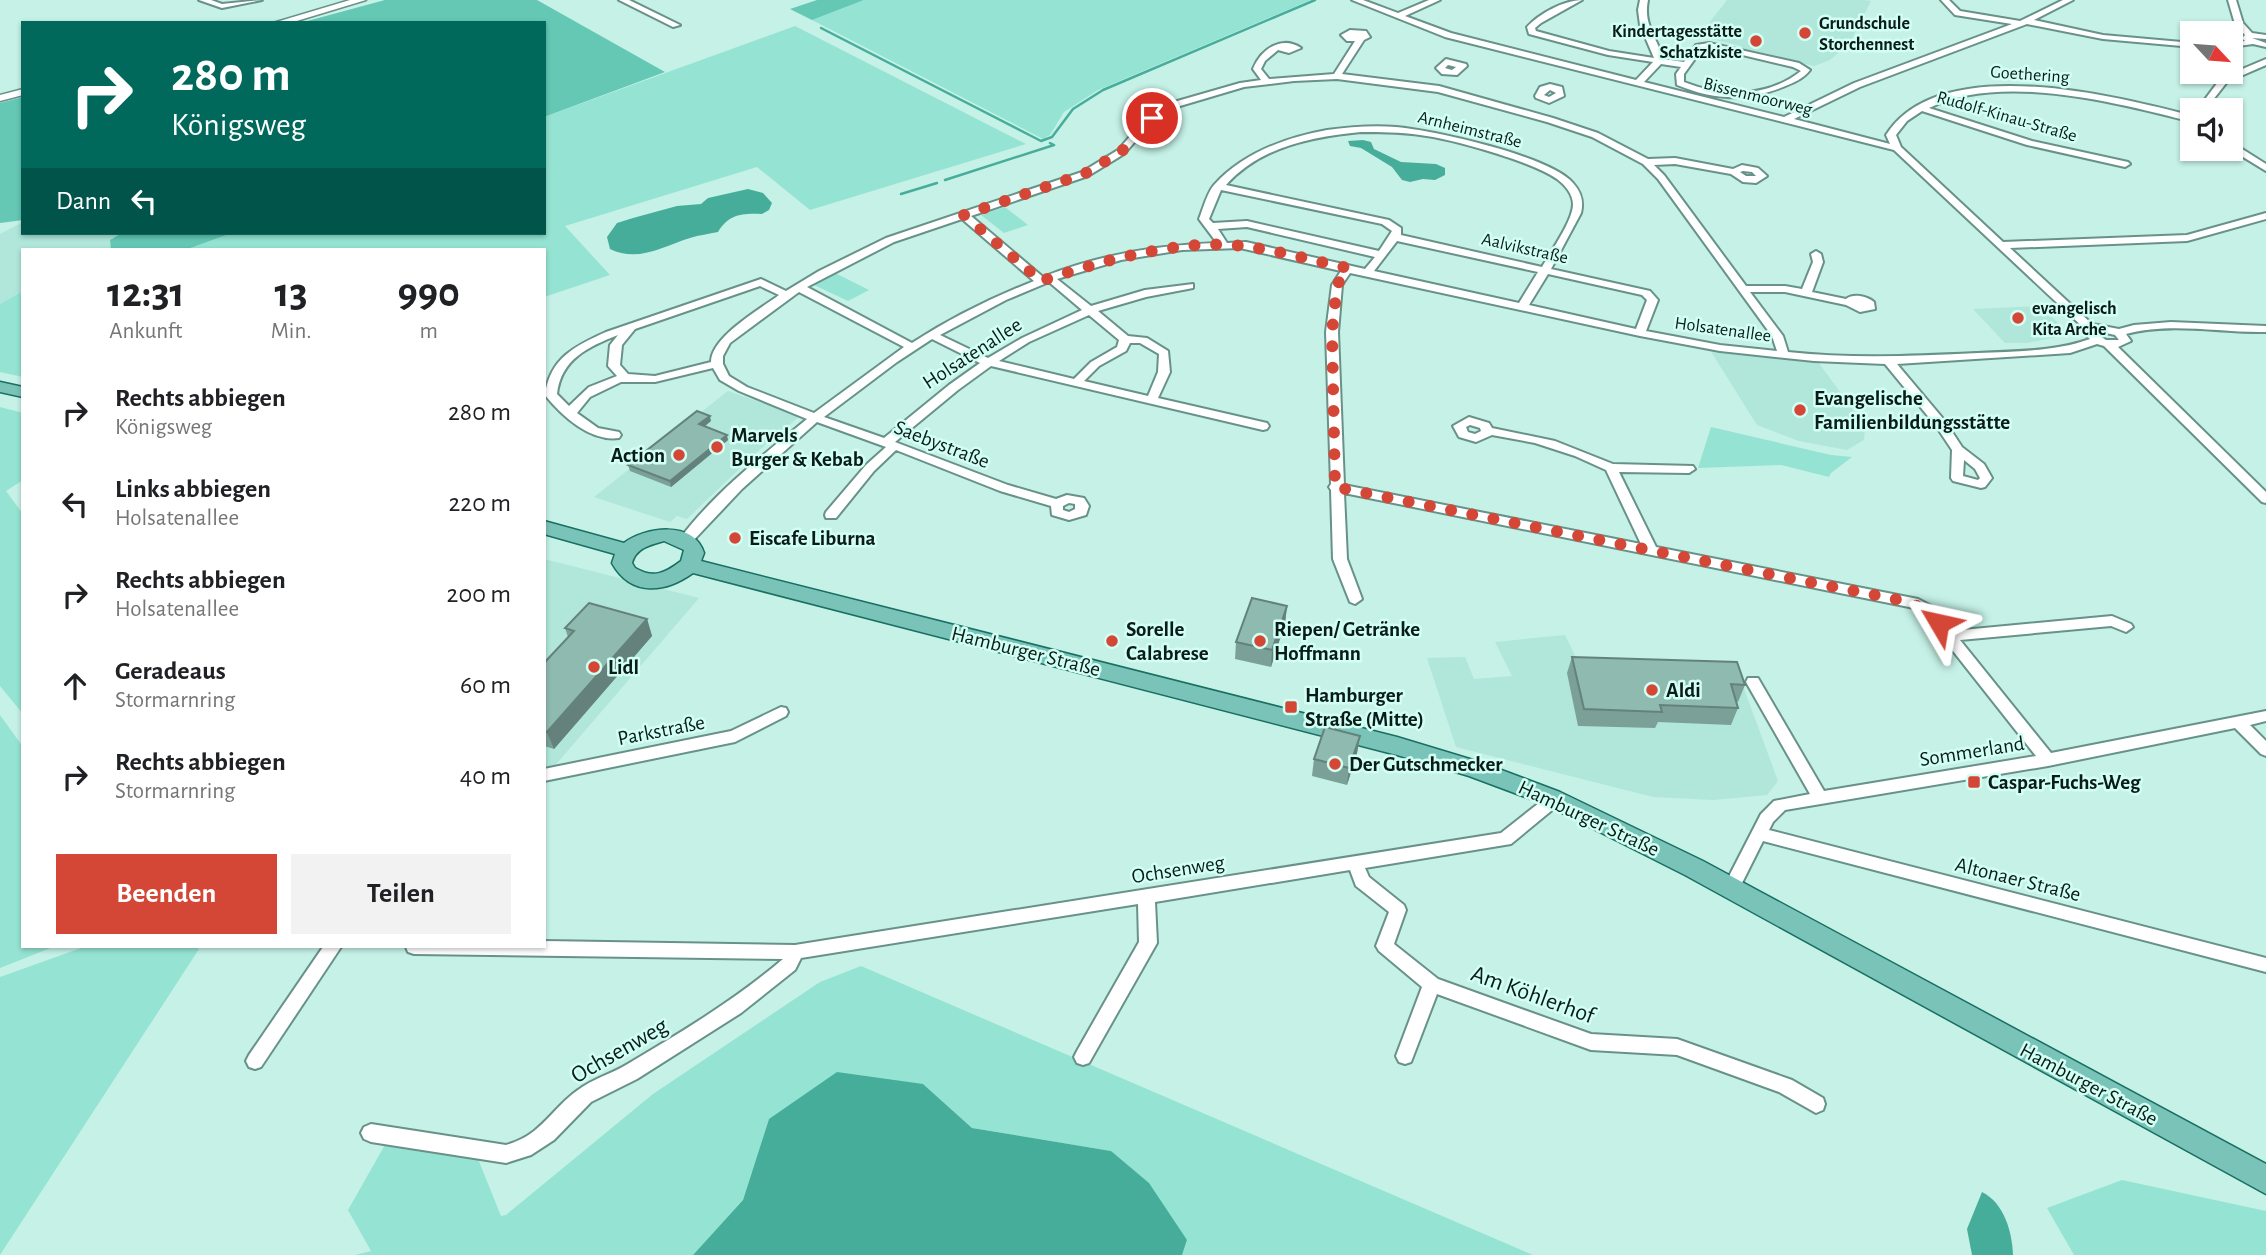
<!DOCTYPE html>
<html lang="de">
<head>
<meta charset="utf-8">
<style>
  :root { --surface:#fff; --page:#f2f2f2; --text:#202124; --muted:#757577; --accent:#d44737 }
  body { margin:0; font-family:"Alegreya Sans",sans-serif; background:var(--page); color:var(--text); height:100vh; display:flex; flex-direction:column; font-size:26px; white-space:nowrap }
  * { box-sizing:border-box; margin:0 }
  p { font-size:23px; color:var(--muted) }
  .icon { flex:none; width:38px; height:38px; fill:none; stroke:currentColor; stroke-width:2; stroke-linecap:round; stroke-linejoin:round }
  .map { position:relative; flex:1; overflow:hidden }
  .drawer { position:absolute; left:21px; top:248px; width:525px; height:700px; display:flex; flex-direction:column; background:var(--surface); border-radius:0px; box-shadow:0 2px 5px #0004 }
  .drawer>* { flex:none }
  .top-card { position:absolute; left:21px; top:21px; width:525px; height:214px; border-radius:0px; box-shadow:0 2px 5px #0004; background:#00695c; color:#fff; overflow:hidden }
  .needle { width:46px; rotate:116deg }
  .fabs { position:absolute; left:2180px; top:21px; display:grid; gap:14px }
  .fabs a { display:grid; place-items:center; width:63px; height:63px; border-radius:0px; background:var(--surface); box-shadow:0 2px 5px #0004; font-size:35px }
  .pin { position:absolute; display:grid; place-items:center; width:60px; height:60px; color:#fff; margin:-30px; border:4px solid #fff; border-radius:50%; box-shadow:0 2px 7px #0007 }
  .me { position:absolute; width:77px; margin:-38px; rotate:306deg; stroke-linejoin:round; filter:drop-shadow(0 0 5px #0008) }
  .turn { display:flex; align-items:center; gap:24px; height:147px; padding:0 35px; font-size:32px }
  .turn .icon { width:91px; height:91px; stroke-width:2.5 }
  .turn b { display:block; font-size:49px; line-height:60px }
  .then { display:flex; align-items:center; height:66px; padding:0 35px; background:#0003; gap:14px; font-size:26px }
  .eta { display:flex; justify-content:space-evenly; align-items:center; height:119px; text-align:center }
  .eta b { font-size:42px; font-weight:700; line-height:49px }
  .primary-button { display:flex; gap:14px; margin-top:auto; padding:14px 35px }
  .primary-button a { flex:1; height:80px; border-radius:0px; background:var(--accent); color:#fff; font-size:28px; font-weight:700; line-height:80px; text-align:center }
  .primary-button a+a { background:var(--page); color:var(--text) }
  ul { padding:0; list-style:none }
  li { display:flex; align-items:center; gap:21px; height:91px; padding:0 35px }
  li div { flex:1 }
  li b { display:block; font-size:26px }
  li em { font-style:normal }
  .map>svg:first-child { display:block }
  .built { fill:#b0e7da }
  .green { fill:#95e4d3 }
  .forest { fill:#64c8b5 }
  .water { fill:#47ad9b }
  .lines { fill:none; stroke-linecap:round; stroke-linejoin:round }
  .stream { stroke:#47ad9b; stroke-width:2.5 }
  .minor-casing { stroke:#689289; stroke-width:4 }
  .tertiary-casing { stroke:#689289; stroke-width:3 }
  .primary-casing { stroke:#196f61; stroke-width:3 }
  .minor { fill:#fff; fill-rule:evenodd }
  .tertiary { fill:#fff; fill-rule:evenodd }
  .primary { fill:#7ac3b8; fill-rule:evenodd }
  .wall { fill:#7ba097 }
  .shaded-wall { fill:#64827b }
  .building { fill:#8fbab0; stroke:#64827b; stroke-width:2 }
  .route { stroke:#d44737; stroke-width:12; stroke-dasharray:0 21.6 }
  .poi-dot { fill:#d44737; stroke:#d2fff4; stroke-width:2.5 }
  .labels { text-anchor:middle; stroke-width:5; stroke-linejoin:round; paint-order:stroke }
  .far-poi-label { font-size:18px; font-weight:bold; fill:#0b1c18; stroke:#d2fff4; text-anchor:start }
  .far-street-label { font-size:18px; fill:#0b1c18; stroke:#d2fff4 }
  .street-label { font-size:21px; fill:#0b1c18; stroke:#d2fff4 }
  .poi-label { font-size:21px; font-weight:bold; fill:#0b1c18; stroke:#d2fff4; text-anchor:start }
  .near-street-label { font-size:24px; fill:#0b1c18; stroke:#d2fff4 }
</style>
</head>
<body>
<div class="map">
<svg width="2266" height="1255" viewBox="0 0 2266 1255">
  <rect width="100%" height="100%" fill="#c5f1e7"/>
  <g class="built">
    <polygon points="1727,0 1863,0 1871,1 1850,43 1830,60 1814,66 1739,49 1741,46 1699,36"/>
    <polygon points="23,222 23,233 122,233 110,240 111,250 23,250 23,291 0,304 0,234"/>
    <polygon points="2041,306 2062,327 2062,336 2027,343 2005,343 1973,309"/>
    <polygon points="1710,350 1818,362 1865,426 1864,440 1847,450 1799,441 1757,425"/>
    <polygon points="728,391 800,416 757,452 687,519 677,516 670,522 594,497"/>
    <polygon points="544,559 699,598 552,769 544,770"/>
    <polygon points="1565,635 1583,672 1740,678 1778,781 1767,795 1713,800 1653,797 1456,747 1427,658 1465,657 1474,679 1512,676 1495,642"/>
  </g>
  <g class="green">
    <polygon points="864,0 1311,0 1098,90 1064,112 1050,135 1043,139 812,20"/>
    <polygon points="795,26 1026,144 810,210 757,167 565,226 610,275 544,297 544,250 185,250 232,233 544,233 544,117"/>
    <polygon points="1005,207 1028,225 1004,233 981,215"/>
    <polygon points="835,273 869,290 848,301 814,285"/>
    <polygon points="23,291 23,377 0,372 0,304"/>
    <polygon points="0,407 23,413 23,480 6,491 23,514 23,714 0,686"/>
    <polygon points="1711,427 1831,455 1852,457 1831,473 1829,477 1781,465 1698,468"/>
    <polygon points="0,715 23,747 23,947 53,947 0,968"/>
    <polygon points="84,947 195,947 199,949 0,1255 0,977"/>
    <polygon points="861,966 1533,1255 1182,1255 1187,1240 1111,1151 972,1128 923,1084 769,1119 743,1200 693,1255 355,1255 371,1251 348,1210 386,1143 478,1159 501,1216 506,1215 653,1094 820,982"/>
    <polygon points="2122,1180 2266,1211 2266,1255 2074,1255 2047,1208"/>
  </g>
  <g class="forest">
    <polygon points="385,0 537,0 665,72 544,117 544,23 300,23"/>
    <polygon points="817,0 864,0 812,20 790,9"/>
    <polygon points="23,97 23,220 0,223 0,103"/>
    <polygon points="122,233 232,233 185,250 111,250 110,240"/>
  </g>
  <g class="water">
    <polygon points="1363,140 1371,142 1374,149 1401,162 1436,164 1445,168 1445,175 1435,180 1423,179 1410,182 1402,180 1392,167 1361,148 1350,146 1348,141"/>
    <path d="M748,189L763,193L772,203L769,210L762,214C742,213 729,214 718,232C709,234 699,235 690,238C664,246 638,263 610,249L607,237L617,223L633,218L677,206L701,204L708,198Z"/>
    <polygon points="837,1072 923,1084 972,1128 1111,1151 1149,1183 1187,1240 1182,1255 693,1255 743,1200 769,1119"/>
    <path d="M1982,1192C2004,1203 2012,1231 2013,1255H1972L1967,1229Z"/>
  </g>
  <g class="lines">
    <g class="stream">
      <polyline points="821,28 1041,141 1052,137 1073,109 1103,90 1315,0"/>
      <polyline points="945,180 1054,145 1050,143"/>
      <polyline points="901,194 937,183"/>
    </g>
    <g class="minor-casing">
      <g id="minor">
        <polygon points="199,0 211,0 222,4 262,0 222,8"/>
        <polygon points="619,0 629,0 680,25 673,27"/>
        <path d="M1352,0H1363L1398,13L1429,0H1440L1405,16L1451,33L1636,80L1653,62L1608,55L1529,34L1527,27C1539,14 1564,0 1582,0L1541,23L1535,28L1536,31L1609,51L1654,58L1640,25L1638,10L1640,0H1648C1643,26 1657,36 1663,59L1684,62L1696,45L1709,43L1799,63L1810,70C1803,79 1793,83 1783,87C1745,102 1714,100 1677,85L1676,74L1681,67L1661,64L1644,82L1784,117L1854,83L2012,24L1955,15L1941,0H1949L1960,11L2020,21L2063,0H2073L2034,20L2103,35L2193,43V47L2103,39L2027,24L1860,87L1794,119L1890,144L1886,135C1939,51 2115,96 2193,116V122C2117,103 2001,72 1929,108L2032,141L2128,162L2130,164L2125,167L2027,145L1922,111L1907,121L1896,135L1901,147L2003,242L2187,235L2266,213V219L2187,241L2010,248L2092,324L2119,329L2134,325L2171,322L2266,326V332C2220,333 2171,322 2126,334L2131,341L2118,347L2266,492V503L2262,502L2104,346L2097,344L2070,353L1897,364L1945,421L1962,447L1984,464L1992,478L1985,487L1981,488L1953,481L1951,478L1952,450L1936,426L1885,364L1814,361L1720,351L1640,336L1350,273L1342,285L1338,332L1344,485L1641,544L1606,470L1575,456L1535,443L1492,435L1476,442L1459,437L1453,426L1469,417L1489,423L1492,428L1555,441L1613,464L1693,466L1695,469L1689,473L1619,472L1656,547L1918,599L1933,607L1952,631L2112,616L2131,624L2133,627L2126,632L2111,626L1960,640L2051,753L2266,711V721L2250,725L2266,741V756L2261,754L2235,728L2048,766L1785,810L1773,822L1769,830L2266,958V972L1763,841L1737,893L1731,895L1725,893L1723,888L1761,814L1774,801L1810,794L1746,682L1748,678H1758L1824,791L2036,756L1923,613L1914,608L1344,493L1347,559L1362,599L1355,604L1350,602L1333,559L1331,490L1329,487L1331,484L1326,332L1332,285L1341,271L1240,248L1182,250L1121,260L1057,279L1091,306L1145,290L1193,284V288L1146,297L1098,311L1128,336L1147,338L1168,351L1170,372L1158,398L1267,423L1269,426L1267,429L1263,430L991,366L958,390L895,442L1008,485L1056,499L1067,495L1084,498L1089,506L1086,515L1069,520L1052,515L1051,506L1000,491L896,450L874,471L836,518H826L825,515L826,512L866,465L886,447L817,422L742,489L691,543L686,544L679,540C712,495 764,454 807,419L739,391L720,380L713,368L655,382H621L590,397L577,413L598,428L619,432L621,435L619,438C590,442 562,416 545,395C550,358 575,346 606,332L761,279L786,291L819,271L886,238L1082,172L1118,150L1148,116L1174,102L1240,83L1261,80L1253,69C1261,49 1282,35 1301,48L1289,53L1278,50L1265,61L1261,69L1269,79L1334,74L1355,41H1347L1341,35L1350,30L1366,31L1370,37L1364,40L1342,74L1439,86L1553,118L1598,133L1648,159L1675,158L1733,169L1742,165L1758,168L1767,176L1756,183L1743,182L1731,174L1675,164L1654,165L1664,175L1746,286H1785L1802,289L1813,262L1811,254L1816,251L1821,254L1823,262L1812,292L1846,299C1853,293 1867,296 1874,302L1875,309L1860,312L1846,305L1785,292H1750L1783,336L1788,352C1852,359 1914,356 1978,353C2015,351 2054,352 2090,339L2084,333L2086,330L1894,150L1445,37ZM1709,47L1793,67L1801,71C1767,98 1722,97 1684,82V74L1702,49ZM1337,79L1438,92L1547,122L1592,137L1643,164L1658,179L1772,336L1777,351L1720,345L1646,331L1658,300L1650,291L1551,269L1581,213C1584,201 1581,192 1573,183C1550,156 1433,130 1396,127C1374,125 1349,127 1327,130C1284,138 1243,153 1214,185C1207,193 1203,209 1199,219L1217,243C1158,245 1098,255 1043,277L971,216L1088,176L1124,154L1154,120L1180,106L1244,87L1294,81ZM1361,132C1381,132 1400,132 1420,135C1452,139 1531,161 1557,179C1565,185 1573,194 1573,205C1572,222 1551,251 1542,267L1401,235V228L1389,220L1226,185C1261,146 1312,137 1361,132ZM1743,171L1752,172L1756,176H1746L1740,172ZM1221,190L1382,224L1392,231L1379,251L1247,221L1213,223L1209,219ZM962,219L1034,281C991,298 949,319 912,343L807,287L894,242ZM1247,227L1375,257L1365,269L1246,242L1227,243L1218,229ZM1397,241L1538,272L1519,303L1374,271ZM1548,274L1642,295L1647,300L1636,329L1529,305ZM1049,282L1082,310L1022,338L988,358L940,335L1006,300ZM760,286L779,295C759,310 711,337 711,362L655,376L628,374L620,365L622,345L635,329ZM799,292L904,347L814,413L747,387L729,376L723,364V356L730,343ZM1089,315L1119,340L1117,347L1091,362L1074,379L999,361L1029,342ZM2097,331L2115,335L2119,340H2106L2097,334ZM618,335L610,345L608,366L617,376L589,387L569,406L557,394C561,359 588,347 618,335ZM932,339L980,363L949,385L884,438L824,417L897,362ZM1130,343H1140L1159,354L1158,372L1148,396L1084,381L1099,366L1126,351ZM1470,425L1480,428L1481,431L1475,434L1468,432L1466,427ZM1964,460L1975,469L1980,478L1978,480L1963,476ZM1069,503L1075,504V509L1069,512L1063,510V506Z"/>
        <polygon points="2228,0 2236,0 2243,23 2252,33 2266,35 2266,39 2252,38 2266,43 2266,47 2253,44 2231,47 2231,43 2245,41 2242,38 2245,35 2235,24"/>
        <path d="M1446,59L1466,64L1467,66L1457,75L1442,74L1436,68ZM1448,65L1456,67L1452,70L1445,68Z"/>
        <polygon points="2266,59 2266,65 2227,82 2205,110 2197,110 2221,78"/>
        <path d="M1550,84L1562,87L1564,96L1549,103L1536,98L1535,96L1540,87ZM1550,90L1556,93L1549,97L1544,95Z"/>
        <polygon points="2231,142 2266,164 2266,171 2230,149"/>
        <polygon points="781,707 786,708 788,712 786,716 735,742 544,781 544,769 731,731"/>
        <path d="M1552,792L1558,794L1560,798L1551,811L1511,844L1365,868L1369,877L1404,905L1406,910L1394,944L1438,979L1591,1034L1677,1039L1792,1080L1823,1098L1825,1104L1823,1110L1816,1113L1779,1092L1677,1055L1591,1050L1437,994L1411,1062L1405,1064L1399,1062L1396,1056L1422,987L1379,951L1376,946L1389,912L1356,886L1350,870L1155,902L1157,943L1089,1063L1083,1065L1077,1063L1074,1057L1077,1051L1139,942L1138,904L801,958L795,970L741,1013L637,1079L591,1102L554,1140L531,1155L506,1163L371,1142L364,1139L361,1133L364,1127L371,1124L506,1145C542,1135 551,1109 578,1090C592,1079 611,1074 626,1065C680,1033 735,1000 783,959L414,954L408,952L406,947H544V941L795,945L1501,833L1539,803L1546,794Z"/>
        <polygon points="323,947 341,947 261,1067 255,1069 249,1067 246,1061 249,1055"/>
      </g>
    </g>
    <g class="tertiary-casing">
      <g id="tertiary">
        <polygon points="350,0 366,0 290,23 273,23"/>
        <polygon points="23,89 23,95 0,101 0,95"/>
      </g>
    </g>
    <g class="primary-casing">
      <g id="primary">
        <polygon points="0,382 23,387 23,397 0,392"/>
        <path d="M544,521L624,543C645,527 694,520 704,553L701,561L1397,737L1483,763L1560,792L1703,861L2266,1164V1194L1685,875L1544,804L1469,776L1397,755L693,573C665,593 631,597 612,563L615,554L544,534ZM664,541L684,550L681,561C665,573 654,579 635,568L632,563C636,548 650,545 664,541Z"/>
      </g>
    </g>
    <use href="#minor" class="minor"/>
    <use href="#tertiary" class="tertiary"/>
    <use href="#primary" class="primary"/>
  </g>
  <g class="wall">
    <polygon points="711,421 705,426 728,440 671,487 630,471 628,465"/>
    <polygon points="1287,606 1285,623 1271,667 1235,659 1236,642"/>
    <polygon points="647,619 652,636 554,749 544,746 544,663 568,637 565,628"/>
    <polygon points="1572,657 1745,685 1738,702 1736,701 1738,708 1731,725 1658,722 1655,728 1578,726 1567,673"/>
    <polygon points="1360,736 1357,753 1347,785 1312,776 1314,759"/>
  </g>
  <g class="shaded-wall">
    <polygon points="710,416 711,421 700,430 699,424"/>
    <polygon points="727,435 728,440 671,487 670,481"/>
    <polygon points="1287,606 1285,623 1271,667 1272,650"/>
    <polygon points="647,619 652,636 554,749 547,732"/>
    <polygon points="1360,736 1357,753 1347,785 1349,768"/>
  </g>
  <g class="building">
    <polygon points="697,411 710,416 699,424 727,435 670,481 628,465"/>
    <polygon points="1252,598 1287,606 1272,650 1236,642"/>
    <polygon points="589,603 647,619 547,732 544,731 544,663 574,631 565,628"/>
    <polygon points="1572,657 1737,662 1745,685 1731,684 1738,708 1660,705 1662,712 1584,709"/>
    <polygon points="1325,727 1360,736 1349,768 1314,759"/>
  </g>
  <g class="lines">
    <path class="route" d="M1152,118L1121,152L1084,174L964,215L1041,281C1098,262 1182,238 1242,246C1278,250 1313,261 1348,268L1337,285L1332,332L1335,487L1904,601L1928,610L1939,623"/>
  </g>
  <g class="poi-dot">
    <circle cx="1805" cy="33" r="7"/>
    <circle cx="1756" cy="41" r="7"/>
    <circle cx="2018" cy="318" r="7"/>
    <circle cx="1800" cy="410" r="7"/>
    <circle cx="717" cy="447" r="7"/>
    <circle cx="679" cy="455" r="7"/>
    <circle cx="735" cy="538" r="7"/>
    <circle cx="1112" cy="641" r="7"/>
    <circle cx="1260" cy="641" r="7"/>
    <circle cx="594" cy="667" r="7"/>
    <circle cx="1652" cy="690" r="7"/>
    <rect x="1284" y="700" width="14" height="14" rx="3.5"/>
    <circle cx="1335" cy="764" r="7"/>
    <rect x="1967" y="775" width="14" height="14" rx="3.5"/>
  </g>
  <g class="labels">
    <g class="far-poi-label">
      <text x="1819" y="29">Grundschule<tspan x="1819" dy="21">Storchennest</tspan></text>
      <text x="1742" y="37" text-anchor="end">Kindertagesstätte<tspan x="1742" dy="21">Schatzkiste</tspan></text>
      <text x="2032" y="314">evangelisch<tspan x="2032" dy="21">Kita Arche</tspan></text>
    </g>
    <g class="far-street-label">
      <text transform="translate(2030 74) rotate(4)" y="6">Goethering</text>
      <text transform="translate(1758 96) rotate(14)" y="6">Bissenmoorweg</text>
      <text transform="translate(2007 116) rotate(16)" y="6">Rudolf-Kinau-Straße</text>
      <text transform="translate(1470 129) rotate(14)" y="6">Arnheimstraße</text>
      <text transform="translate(1525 248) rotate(13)" y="6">Aalvikstraße</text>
      <text transform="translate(1723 329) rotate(8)" y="6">Holsatenallee</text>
    </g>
    <g class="street-label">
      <text transform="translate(972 353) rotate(-33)" y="7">Holsatenallee</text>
      <text transform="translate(942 444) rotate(21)" y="7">Saebystraße</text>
      <text transform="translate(1026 651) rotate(14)" y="7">Hamburger Straße</text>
      <text transform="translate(661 730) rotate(-11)" y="7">Parkstraße</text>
      <text transform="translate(1972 751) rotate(-9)" y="7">Sommerland</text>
      <text transform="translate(1589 818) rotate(25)" y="7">Hamburger Straße</text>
      <text transform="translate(1178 869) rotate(-9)" y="7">Ochsenweg</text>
      <text transform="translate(2018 879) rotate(14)" y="7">Altonaer Straße</text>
      <text transform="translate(2089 1084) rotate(28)" y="7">Hamburger Straße</text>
    </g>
    <g class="poi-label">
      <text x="1814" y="405">Evangelische<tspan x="1814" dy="24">Familienbildungsstätte</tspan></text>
      <text x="731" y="442">Marvels<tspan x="731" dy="24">Burger &amp; Kebab</tspan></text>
      <text x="665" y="462" text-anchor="end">Action</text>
      <text x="749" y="545">Eiscafe Liburna</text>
      <text x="1126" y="636">Sorelle<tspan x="1126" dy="24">Calabrese</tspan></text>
      <text x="1274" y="636">Riepen/ Getränke<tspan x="1274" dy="24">Hoffmann</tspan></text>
      <text x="608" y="674">Lidl</text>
      <text x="1666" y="697">Aldi</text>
      <text x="1305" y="702">Hamburger<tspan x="1305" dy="24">Straße (Mitte)</tspan></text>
      <text x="1349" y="771">Der Gutschmecker</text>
      <text x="1988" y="789">Caspar-Fuchs-Weg</text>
    </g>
    <g class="near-street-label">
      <text transform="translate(1533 994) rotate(20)" y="8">Am Köhlerhof</text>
      <text transform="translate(619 1050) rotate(-30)" y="8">Ochsenweg</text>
    </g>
  </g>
</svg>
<div class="fabs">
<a><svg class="needle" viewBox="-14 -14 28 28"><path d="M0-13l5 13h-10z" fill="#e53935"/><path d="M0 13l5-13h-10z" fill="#757577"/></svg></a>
<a><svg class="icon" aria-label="sound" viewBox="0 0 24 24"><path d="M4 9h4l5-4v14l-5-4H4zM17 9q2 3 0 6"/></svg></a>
</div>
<div class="pin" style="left:1152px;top:118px;background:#d93025"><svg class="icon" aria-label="arrive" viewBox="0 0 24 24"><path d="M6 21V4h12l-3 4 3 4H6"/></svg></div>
<svg class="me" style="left:1939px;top:623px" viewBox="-20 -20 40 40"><path d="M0-17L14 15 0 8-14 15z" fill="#d44737" stroke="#fff" stroke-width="4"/></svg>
<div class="top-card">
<div class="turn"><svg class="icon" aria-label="right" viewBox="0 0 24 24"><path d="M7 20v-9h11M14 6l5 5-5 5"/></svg><div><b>280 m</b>Königsweg</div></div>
<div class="then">Dann<svg class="icon" aria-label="left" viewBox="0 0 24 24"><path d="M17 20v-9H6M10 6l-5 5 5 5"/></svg></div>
</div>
<section class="drawer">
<div class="eta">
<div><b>12:31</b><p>Ankunft</p></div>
<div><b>13</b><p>Min.</p></div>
<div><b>990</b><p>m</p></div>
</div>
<ul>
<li><svg class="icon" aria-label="right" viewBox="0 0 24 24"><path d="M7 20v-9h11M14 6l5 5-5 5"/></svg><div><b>Rechts abbiegen</b><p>Königsweg</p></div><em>280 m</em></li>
<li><svg class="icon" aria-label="left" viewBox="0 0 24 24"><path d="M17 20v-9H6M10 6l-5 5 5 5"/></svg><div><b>Links abbiegen</b><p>Holsatenallee</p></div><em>220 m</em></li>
<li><svg class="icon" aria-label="right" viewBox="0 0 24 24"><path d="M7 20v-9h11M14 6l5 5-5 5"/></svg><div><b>Rechts abbiegen</b><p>Holsatenallee</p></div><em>200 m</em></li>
<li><svg class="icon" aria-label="ahead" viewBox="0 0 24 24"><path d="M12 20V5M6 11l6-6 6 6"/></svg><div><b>Geradeaus</b><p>Stormarnring</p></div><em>60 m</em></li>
<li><svg class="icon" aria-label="right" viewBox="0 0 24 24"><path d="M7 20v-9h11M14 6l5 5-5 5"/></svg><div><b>Rechts abbiegen</b><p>Stormarnring</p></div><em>40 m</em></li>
</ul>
<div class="primary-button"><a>Beenden</a><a>Teilen</a></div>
</section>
</div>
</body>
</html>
